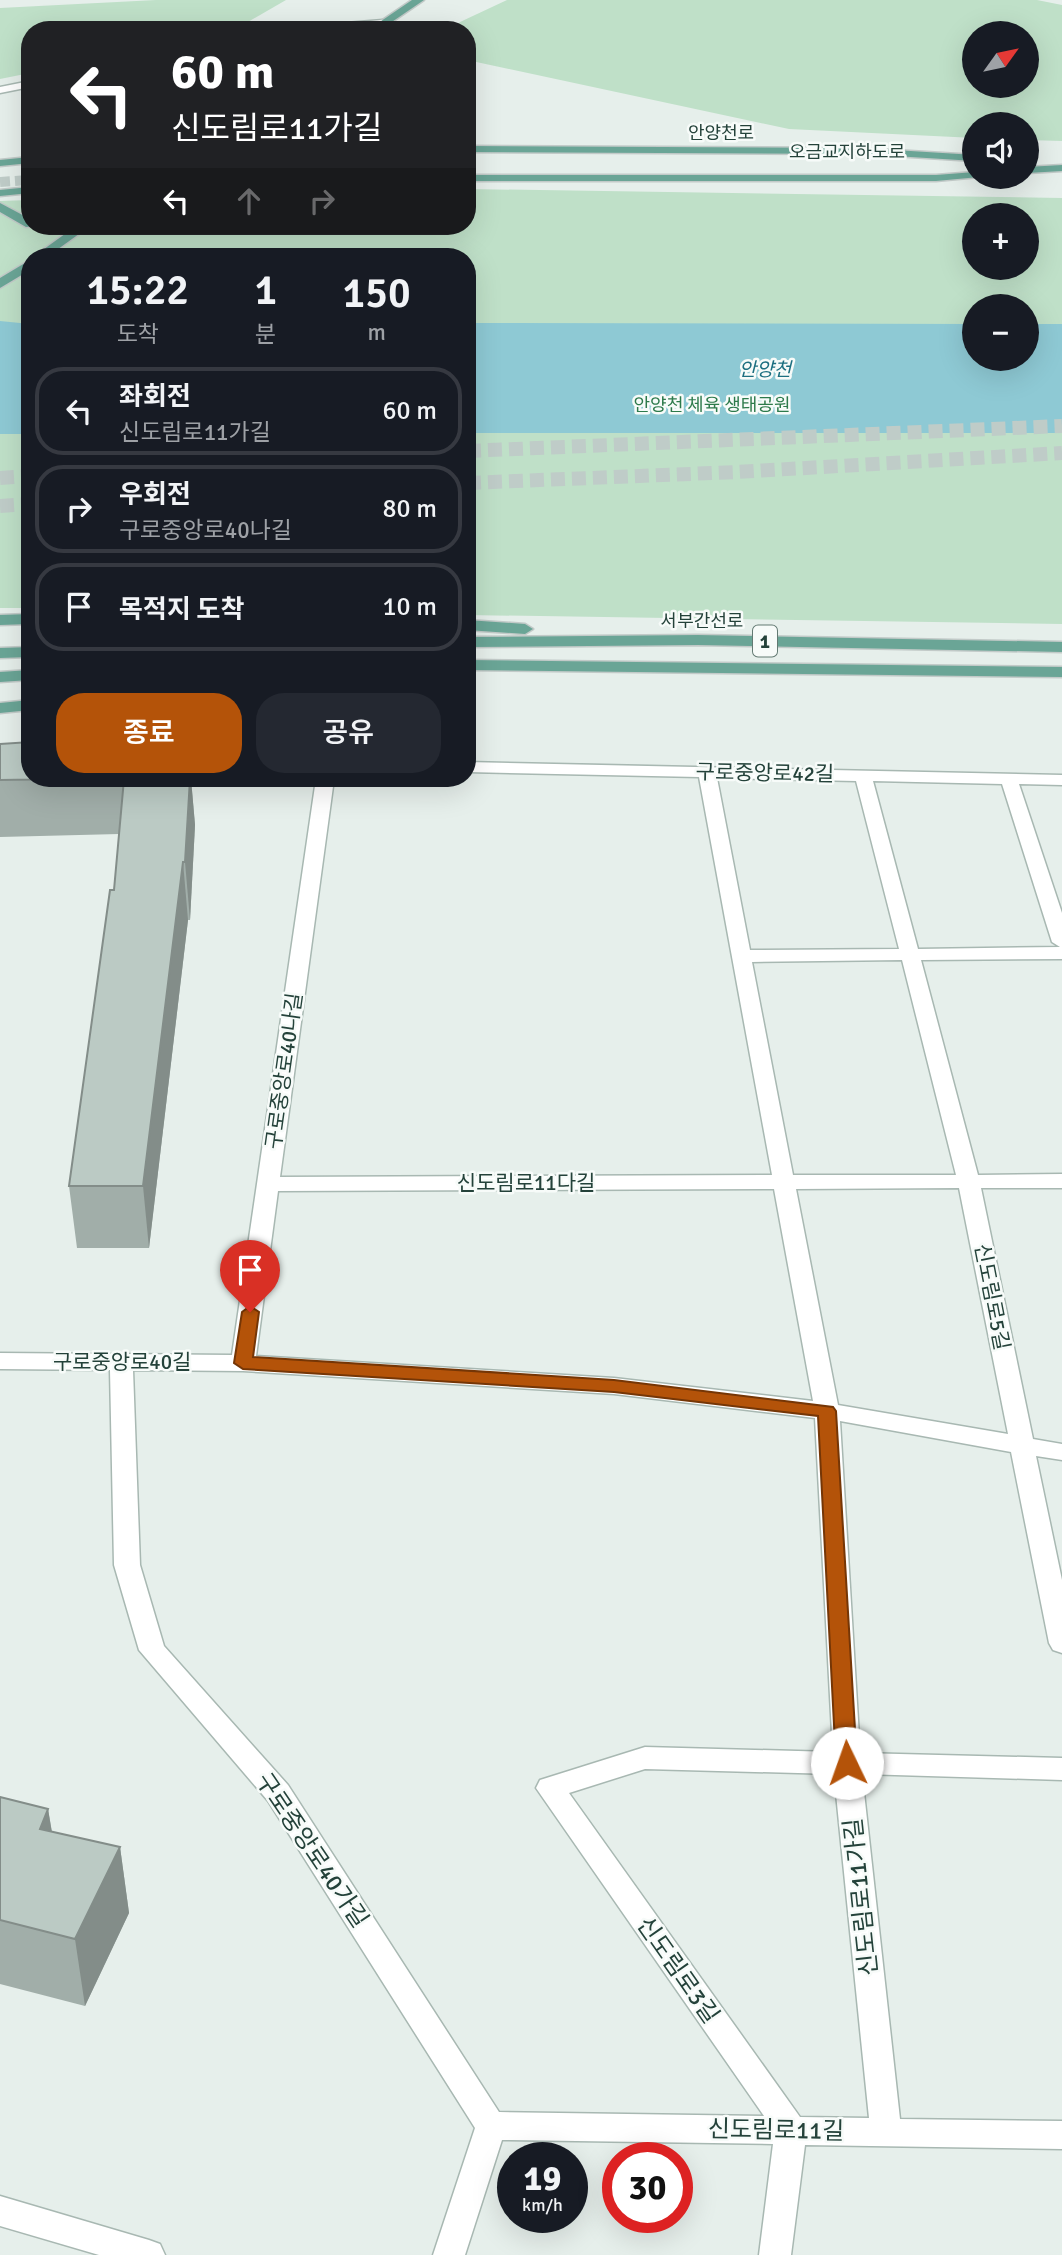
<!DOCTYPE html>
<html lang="ko">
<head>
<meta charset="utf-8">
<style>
  :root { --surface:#171b24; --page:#242831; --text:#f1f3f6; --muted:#9ea1a6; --line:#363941; --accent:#b45309 }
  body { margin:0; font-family:Signika,"Noto Sans KR",sans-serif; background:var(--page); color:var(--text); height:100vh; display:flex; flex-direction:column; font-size:26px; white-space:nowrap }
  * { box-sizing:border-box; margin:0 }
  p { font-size:23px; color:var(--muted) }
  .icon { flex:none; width:38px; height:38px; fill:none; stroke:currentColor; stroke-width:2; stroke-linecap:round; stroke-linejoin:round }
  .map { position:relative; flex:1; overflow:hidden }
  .drawer { position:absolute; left:21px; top:248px; width:455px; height:539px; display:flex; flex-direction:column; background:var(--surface); border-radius:28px; box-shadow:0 7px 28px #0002 }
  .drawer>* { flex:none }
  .hud { position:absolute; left:21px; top:21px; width:455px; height:214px; border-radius:28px; box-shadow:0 7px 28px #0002; background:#202124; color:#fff; overflow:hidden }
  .needle { width:46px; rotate:57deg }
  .fabs { position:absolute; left:962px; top:21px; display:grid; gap:14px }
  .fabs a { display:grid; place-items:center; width:77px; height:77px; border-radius:50%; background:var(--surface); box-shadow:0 7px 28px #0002; font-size:35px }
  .speed { position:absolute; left:497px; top:2142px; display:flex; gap:14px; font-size:35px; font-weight:700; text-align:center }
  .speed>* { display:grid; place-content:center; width:91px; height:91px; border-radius:50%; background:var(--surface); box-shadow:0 7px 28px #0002; line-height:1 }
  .speed small { font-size:18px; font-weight:400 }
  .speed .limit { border:10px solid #d22; background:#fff; color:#111 }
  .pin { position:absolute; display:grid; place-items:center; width:60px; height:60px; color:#fff; margin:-72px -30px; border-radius:50% 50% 50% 0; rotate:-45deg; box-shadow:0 0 7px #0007 }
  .pin .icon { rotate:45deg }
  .me { position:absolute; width:77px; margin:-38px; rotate:357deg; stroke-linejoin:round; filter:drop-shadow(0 0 5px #0008) }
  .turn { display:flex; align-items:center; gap:24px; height:147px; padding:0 35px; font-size:32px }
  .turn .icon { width:91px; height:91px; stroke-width:2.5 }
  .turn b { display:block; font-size:49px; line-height:60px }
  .lanes { display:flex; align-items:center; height:66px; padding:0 35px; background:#0003; justify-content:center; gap:35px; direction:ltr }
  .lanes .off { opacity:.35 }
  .eta { display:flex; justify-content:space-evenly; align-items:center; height:119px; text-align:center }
  .eta b { font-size:42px; font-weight:600; line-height:49px }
  .primary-button { display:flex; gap:14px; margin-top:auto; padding:14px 35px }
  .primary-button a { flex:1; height:80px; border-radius:28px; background:var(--accent); color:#fff; font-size:28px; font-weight:600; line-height:80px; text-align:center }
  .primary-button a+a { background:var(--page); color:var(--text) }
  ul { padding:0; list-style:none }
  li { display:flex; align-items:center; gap:21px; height:88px; margin:0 14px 10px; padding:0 21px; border:4px solid var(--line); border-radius:28px }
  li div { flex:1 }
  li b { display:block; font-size:26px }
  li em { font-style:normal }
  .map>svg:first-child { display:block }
  .green { fill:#bfe0c8; fill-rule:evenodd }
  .water { fill:#8ec9d4 }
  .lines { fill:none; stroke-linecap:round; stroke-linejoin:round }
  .major-tunnel { stroke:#bfccc8; stroke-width:10; stroke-dasharray:10 5; stroke-linecap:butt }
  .highway-tunnel { stroke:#bfccc8; stroke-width:14; stroke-dasharray:14 7; stroke-linecap:butt }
  .minor-casing { stroke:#a8b8b2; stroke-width:3 }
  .major-casing { stroke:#c2cac8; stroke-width:3 }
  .minor { fill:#fff; fill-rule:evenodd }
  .major { fill:#6aa596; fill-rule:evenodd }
  .wall { fill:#a1aea9 }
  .shaded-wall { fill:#838d89 }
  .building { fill:#bbcac4; stroke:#838d89; stroke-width:2 }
  .route { fill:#b45309; stroke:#753606; stroke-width:2 }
  .labels { text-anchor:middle; stroke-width:5; stroke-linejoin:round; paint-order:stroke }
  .far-street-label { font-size:18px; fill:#24423a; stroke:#f7fbf9 }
  .far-park-label { font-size:18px; fill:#2d7a4b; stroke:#f7fbf9 }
  .far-water-label { font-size:19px; font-style:italic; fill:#1c6f80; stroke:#f7fbf9 }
  .shield { fill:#f7fbf9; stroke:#637a73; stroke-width:2 }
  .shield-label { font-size:19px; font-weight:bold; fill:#24423a }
  .street-label { font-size:21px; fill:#24423a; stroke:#f7fbf9 }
  .near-street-label { font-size:24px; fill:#24423a; stroke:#f7fbf9 }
</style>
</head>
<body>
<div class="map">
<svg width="1062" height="2255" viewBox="0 0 1062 2255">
  <rect width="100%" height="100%" fill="#e6efeb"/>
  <g class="green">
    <polygon points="156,0 286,0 234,30 30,30 30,73 0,79 0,8"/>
    <path d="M507,0H1037L1062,5V141L1027,140V124H975V138L789,129L467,60V30H453L460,22ZM975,33H1027V86H975Z"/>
    <path d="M467,189L1062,198V624L467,615V257H30V608H0V201L30,200V226H467ZM975,215H1027V268H975ZM975,306H1027V359H975Z"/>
  </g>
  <g class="water">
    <polygon points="0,321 30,324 30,434 0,434"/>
    <polygon points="467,323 975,324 975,359 1027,359 1027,324 1062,324 1062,433 467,433"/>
  </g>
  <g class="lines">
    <polyline class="major-tunnel" points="0,182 30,180"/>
    <g class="highway-tunnel">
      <polyline points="467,451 1062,426"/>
      <polyline points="0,478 30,476"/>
      <polyline points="467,483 737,472 1062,453"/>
      <polyline points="0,506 30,504"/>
    </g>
    <g class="minor-casing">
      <g id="minor">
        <polygon points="383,20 388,23 386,25 336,30 291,30 296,27"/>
        <polygon points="30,81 30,87 0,93 0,87"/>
        <path d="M467,762L1062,775V785L1019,784L1062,913V959L921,960L978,1175L1062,1174V1188H981L1033,1439L1062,1444V1460L1036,1456L1062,1580V1653L1053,1650L1049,1643L1011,1452L840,1421L860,1753L1062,1758V1780L862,1774L900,2119L1062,2121V2149L805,2145L791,2255H759L773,2144L502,2140L465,2255H433L475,2128L268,1801L139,1650L114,1565L110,1370L0,1369V1353L232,1355L316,779H334L280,1177L772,1175L699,777L467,772ZM717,778L856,781L899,949L750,950ZM873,781L1002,784L1052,942L1060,947L918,949ZM902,960L956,1175H793L752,962ZM959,1188L1008,1434L838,1405L796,1189ZM774,1189L813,1401L614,1378L256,1356L278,1191ZM133,1370L243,1371L614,1394L815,1418L833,1752L645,1747L540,1780L536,1788L764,2116L499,2112L288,1785L164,1646L140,1565ZM645,1769L834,1774L869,2118L800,2117L569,1793Z"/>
        <polygon points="0,2196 149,2240 160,2244 165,2255 99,2255 0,2226"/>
      </g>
    </g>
    <g class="major-casing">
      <g id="major">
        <polygon points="412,0 424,0 380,30 368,30"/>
        <polygon points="467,146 862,148 975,155 975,161 862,154 467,152"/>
        <polygon points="30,157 30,163 0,166 0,160"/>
        <polygon points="1062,165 1062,171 1027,173 1027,167"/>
        <polygon points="975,172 975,177 979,177 936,181 467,181 467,175 936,175"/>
        <polygon points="30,187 30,193 0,196 0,190"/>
        <polygon points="0,203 30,219 30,226 35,226 26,227 0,212"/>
        <polygon points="76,226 90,226 47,257 33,257"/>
        <polygon points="30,260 30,270 0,288 0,278"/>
        <polygon points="30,614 30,624 0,625 0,615"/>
        <polygon points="467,620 525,624 533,629 525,634 467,630"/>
        <polygon points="698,635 1062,642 1062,652 698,645 467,647 467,637"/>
        <polygon points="30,647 30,657 0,658 0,648"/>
        <polygon points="467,660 1062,667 1062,677 467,670"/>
        <polygon points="30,670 30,680 0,682 0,672"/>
        <polygon points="30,700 30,710 0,713 0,703"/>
      </g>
    </g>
    <use href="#minor" class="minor"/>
    <use href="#major" class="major"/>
  </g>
  <g class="wall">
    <polygon points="0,744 30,779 191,779 195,825 190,920 188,920 149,1248 77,1248 69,1186 114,890 119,834 0,837"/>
    <polygon points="0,1797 48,1809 52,1832 120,1847 129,1913 85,2006 0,1984"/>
  </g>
  <g class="shaded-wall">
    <polygon points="190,779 191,779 195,825 190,920 185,862"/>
    <polygon points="183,862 188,920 149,1248 143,1186"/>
    <polygon points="48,1809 59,1876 40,1829"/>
    <polygon points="120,1847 129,1913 85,2006 75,1939"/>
  </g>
  <g class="building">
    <polygon points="30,742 30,779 69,779 0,780 0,744"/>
    <polygon points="124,779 190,779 185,862 183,862 143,1186 69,1186 110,890 114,890"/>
    <polygon points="0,1797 48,1809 40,1829 120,1847 75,1939 0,1920"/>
  </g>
  <polygon class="route" points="250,1306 259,1312 253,1357 614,1380 833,1407 836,1411 857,1763 854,1769 847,1772 839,1769 836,1763 818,1416 614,1392 243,1369 234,1363 242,1312"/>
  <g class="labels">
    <g class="far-street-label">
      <text x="721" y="139">안양천로</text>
      <text x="847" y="158">오금교지하도로</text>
      <text x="702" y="627">서부간선로</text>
    </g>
    <g class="far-park-label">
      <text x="712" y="411">안양천 체육 생태공원</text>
    </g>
    <g class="far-water-label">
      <text x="765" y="376">안양천</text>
    </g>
    <rect class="shield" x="753" y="625.5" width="24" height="31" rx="5"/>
    <g class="shield-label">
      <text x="765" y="648">1</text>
    </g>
    <g class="street-label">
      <text transform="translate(765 773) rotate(1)" y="7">구로중앙로42길</text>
      <text transform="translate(284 1071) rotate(-82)" y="7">구로중앙로40나길</text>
      <text x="526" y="1190">신도림로11다길</text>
      <text transform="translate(992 1297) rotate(79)" y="7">신도림로5길</text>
      <text x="122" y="1369">구로중앙로40길</text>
    </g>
    <g class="near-street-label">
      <text transform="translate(312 1850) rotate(56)" y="8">구로중앙로40가길</text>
      <text transform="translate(861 1897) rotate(-96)" y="8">신도림로11가길</text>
      <text transform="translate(678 1970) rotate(55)" y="8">신도림로3길</text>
      <text transform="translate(776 2130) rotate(1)" y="8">신도림로11길</text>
    </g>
  </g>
</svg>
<div class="fabs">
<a><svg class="needle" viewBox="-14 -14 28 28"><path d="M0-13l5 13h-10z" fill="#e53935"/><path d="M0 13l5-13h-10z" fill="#9ea1a6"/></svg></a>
<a><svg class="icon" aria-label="sound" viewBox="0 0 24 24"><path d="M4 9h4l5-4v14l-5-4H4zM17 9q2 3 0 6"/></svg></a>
<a>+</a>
<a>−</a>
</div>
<div class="speed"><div>19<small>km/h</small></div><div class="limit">30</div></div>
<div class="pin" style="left:250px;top:1312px;background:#d93025"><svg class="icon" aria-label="arrive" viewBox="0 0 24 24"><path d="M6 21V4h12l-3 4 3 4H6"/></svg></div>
<svg class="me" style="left:847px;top:1763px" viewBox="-20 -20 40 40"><circle r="19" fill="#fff"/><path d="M0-13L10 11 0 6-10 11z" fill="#b45309"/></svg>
<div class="hud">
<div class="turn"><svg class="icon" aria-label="left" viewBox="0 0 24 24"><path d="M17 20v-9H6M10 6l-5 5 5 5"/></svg><div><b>60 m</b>신도림로11가길</div></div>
<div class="lanes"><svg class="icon" aria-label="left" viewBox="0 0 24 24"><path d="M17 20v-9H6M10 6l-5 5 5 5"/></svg><svg class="icon off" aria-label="ahead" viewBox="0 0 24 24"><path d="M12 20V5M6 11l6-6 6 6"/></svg><svg class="icon off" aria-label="right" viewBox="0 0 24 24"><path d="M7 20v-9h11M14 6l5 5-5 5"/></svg></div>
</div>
<section class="drawer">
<div class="eta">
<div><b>15:22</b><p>도착</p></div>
<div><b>1</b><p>분</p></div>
<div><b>150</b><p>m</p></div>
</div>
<ul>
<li><svg class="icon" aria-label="left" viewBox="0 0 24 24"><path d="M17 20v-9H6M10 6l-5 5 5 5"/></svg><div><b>좌회전</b><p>신도림로11가길</p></div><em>60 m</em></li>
<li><svg class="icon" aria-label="right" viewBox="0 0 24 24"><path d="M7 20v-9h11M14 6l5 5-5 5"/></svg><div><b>우회전</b><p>구로중앙로40나길</p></div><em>80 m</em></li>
<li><svg class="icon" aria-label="arrive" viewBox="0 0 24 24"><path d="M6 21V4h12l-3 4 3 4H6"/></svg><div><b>목적지 도착</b></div><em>10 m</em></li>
</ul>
<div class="primary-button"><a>종료</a><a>공유</a></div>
</section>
</div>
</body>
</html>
